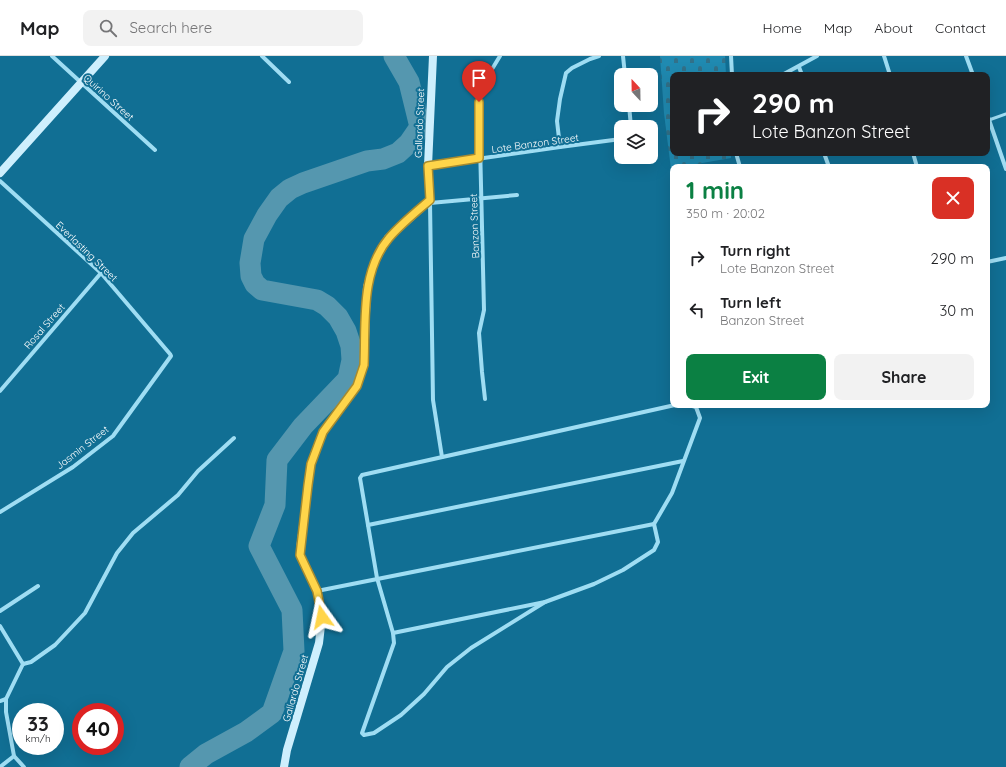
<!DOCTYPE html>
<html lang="en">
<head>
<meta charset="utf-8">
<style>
  :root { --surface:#fff; --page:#f2f2f2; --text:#202124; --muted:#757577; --line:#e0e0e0; --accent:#0b8043 }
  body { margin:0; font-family:Quicksand,sans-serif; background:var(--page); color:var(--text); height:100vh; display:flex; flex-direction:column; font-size:15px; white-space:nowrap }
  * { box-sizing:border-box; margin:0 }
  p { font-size:13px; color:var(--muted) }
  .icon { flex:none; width:22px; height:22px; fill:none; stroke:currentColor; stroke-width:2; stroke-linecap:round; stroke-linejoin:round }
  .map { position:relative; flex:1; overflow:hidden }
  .details { position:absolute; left:670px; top:108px; width:320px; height:244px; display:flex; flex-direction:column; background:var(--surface); border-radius:8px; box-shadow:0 4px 16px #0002 }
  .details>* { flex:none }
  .top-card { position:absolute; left:670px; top:16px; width:320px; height:84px; border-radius:8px; box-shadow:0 4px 16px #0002; background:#202124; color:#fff; overflow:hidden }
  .needle { width:26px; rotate:338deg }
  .fabs { position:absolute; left:614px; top:12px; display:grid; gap:8px }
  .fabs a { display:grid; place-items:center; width:44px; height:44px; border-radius:8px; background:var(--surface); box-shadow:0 4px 16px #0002; font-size:20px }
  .speed { position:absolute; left:12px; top:647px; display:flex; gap:8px; font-size:20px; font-weight:700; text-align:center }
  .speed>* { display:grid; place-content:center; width:52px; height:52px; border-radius:50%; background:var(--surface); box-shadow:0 4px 16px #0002; line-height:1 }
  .speed small { font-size:10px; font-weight:400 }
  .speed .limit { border:6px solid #d22; background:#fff; color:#111 }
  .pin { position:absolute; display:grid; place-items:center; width:34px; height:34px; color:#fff; margin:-41px -17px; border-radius:50% 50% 50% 0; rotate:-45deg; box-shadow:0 0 4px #0007 }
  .pin .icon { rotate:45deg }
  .me { position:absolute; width:44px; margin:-22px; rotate:348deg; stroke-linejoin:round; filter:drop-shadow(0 0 3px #0008) }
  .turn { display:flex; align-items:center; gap:14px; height:84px; padding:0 16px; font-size:18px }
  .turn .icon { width:52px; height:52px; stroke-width:2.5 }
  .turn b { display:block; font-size:28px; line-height:34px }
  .round { display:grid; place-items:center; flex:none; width:42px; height:42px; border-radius:8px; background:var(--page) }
  .headline { display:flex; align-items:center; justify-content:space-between; height:68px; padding:0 16px }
  h1 { font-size:24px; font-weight:700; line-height:30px; color:var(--accent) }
  .cta { display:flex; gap:8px; margin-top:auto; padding:8px 16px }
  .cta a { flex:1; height:46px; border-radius:8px; background:var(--accent); color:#fff; font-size:16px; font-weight:700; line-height:46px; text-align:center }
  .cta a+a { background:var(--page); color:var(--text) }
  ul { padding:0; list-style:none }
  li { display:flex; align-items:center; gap:12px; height:52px; padding:0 16px }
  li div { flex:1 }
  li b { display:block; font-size:15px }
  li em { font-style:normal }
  header { display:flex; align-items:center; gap:24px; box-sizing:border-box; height:56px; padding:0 20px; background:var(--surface); border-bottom:1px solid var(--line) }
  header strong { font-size:19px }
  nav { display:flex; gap:22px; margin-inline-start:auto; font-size:14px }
  .search { width:280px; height:36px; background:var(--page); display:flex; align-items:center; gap:10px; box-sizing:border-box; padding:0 14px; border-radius:8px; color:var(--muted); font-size:15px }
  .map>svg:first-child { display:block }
  .cemetery { fill:url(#cemetery-stones) }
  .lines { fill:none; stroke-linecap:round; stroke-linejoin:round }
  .river { stroke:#5597af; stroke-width:21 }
  .lane { stroke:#9fddf3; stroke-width:3 }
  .street { stroke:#9fddf3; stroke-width:4 }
  .secondary { stroke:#ceeffd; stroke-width:8 }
  .route-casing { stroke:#a68a30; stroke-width:10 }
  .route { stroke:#ffd54a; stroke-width:7 }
  .labels { text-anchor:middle; stroke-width:4; stroke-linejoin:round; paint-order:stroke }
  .street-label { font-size:10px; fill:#fff; stroke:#116f94 }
</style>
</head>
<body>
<header>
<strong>Map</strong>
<div class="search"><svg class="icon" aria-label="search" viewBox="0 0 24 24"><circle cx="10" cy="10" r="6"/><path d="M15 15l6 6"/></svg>Search here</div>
<nav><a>Home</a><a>Map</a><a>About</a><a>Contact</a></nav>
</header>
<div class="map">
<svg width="1006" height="711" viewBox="0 0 1006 711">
  <defs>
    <pattern id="cemetery-stones" width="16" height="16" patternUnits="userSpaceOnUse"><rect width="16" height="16" fill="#208ab1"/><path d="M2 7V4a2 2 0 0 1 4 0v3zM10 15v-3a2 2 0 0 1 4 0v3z" fill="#327189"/></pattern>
  </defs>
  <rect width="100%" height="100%" fill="#116f94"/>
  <polygon class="cemetery" points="660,0 725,0 726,19 673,19 673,97 731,97 731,102 679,111 673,111 671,113 664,57"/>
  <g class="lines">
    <polyline class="river" points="190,711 206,698 246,676 272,657 294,595 292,554 259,490 275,449 277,404 303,370 348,323 352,304 351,290 346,275 338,261 327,250 317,244 262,234 255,228 251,220 250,207 254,183 267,159 279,142 290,133 303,127 367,105 383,103 398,97 409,87 420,71 409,26 394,0"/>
    <polyline class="lane" points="989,64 1006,58"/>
    <g class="street">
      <polyline points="52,0 155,94"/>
      <polyline points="262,0 289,26"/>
      <polyline points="623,0 625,19"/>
      <polyline points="731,0 732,19"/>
      <polyline points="884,0 890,19"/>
      <polyline points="966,0 973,19"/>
      <polyline points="799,11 802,19"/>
      <polyline points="782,19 817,0"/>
      <polyline points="629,49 631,71"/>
      <polyline points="987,58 1006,113"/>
      <polyline points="560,91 557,65 560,43 566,17 572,12 590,3 599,0"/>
      <polyline points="736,97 740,111"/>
      <polyline points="824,97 829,111"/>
      <polyline points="913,97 917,111"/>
      <polyline points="428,110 560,91 621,83"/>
      <polyline points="0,125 101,217 170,298 171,300 113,380 73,411 0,456"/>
      <polyline points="430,146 433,344 442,401"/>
      <polyline points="430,147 517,139"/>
      <polyline points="987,206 1006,202"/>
      <polyline points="0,335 101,217"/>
      <polyline points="485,343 482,316 479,277 484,254 479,46 483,28 500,0"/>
      <polyline points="368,469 683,405"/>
      <polyline points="317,535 654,468 672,437 700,362 696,351 689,349"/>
      <polyline points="545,546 393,577 377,522 360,422 362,419 675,349"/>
      <polyline points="0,555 38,530"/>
      <polyline points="0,570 23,608"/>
      <polyline points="393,577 394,587 362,677 364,679 374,677 401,659 424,638 447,611 471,592 545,546 594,528 623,514 654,494 658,486 654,468"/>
      <polyline points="23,608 31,606 55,589 85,557 117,497 133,477 178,439 198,415 234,382"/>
      <polyline points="23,608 6,643 6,656 14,700 24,711"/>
      <polyline points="0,645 6,643"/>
      <polyline points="0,711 14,700"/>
    </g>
    <g class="secondary">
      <polyline points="0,117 105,0"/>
      <polyline points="284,711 287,694 319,587 322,561 317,535 300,499 300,493 311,408 323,376 357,330 364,309 367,231 374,207 388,182 430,144 428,110 433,0"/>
    </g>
  </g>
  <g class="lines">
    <g class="route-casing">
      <path id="route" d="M322,561L317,535L300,499L308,429L311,408L323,376L357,330L364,309C366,267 360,216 389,182C401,168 416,156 430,144L428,110L479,102V46"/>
    </g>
    <use href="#route" class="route"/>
  </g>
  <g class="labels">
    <g class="street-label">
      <text transform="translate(109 41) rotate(42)" y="4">Quirino Street</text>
      <text transform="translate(419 67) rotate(-88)" y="4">Gallardo Street</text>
      <text transform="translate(535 87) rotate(-8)" y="4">Lote Banzon Street</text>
      <text transform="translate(474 170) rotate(-92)" y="4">Banzon Street</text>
      <text transform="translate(87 195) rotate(44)" y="4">Everlasting Street</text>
      <text transform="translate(44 270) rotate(-49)" y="4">Rosal Street</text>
      <text transform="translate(82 391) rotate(-38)" y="4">Jasmin Street</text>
      <text transform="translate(295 632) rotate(-74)" y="4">Gallardo Street</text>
    </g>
  </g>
</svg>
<div class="fabs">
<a><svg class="needle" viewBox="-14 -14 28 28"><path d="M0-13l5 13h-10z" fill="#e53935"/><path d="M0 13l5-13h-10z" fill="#757577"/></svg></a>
<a><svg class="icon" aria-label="layers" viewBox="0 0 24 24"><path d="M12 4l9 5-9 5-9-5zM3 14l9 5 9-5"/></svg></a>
</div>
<div class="speed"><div>33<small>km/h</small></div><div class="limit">40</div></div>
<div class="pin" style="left:479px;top:46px;background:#d93025"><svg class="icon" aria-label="arrive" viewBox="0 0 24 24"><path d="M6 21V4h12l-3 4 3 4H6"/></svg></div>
<svg class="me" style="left:322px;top:561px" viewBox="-20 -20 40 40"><path d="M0-17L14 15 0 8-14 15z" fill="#ffd54a" stroke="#fff" stroke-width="4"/></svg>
<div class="top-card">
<div class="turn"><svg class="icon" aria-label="right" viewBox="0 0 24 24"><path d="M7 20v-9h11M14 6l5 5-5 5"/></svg><div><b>290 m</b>Lote Banzon Street</div></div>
</div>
<section class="details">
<div class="headline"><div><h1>1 min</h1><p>350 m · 20:02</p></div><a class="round" style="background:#d93025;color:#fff"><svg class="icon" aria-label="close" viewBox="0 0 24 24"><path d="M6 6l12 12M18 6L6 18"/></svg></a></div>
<ul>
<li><svg class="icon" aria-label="right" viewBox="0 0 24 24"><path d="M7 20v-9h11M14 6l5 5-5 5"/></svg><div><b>Turn right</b><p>Lote Banzon Street</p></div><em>290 m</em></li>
<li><svg class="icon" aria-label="left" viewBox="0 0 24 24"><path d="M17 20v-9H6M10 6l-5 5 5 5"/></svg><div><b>Turn left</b><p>Banzon Street</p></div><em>30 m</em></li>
</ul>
<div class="cta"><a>Exit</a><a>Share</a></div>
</section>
</div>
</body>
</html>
